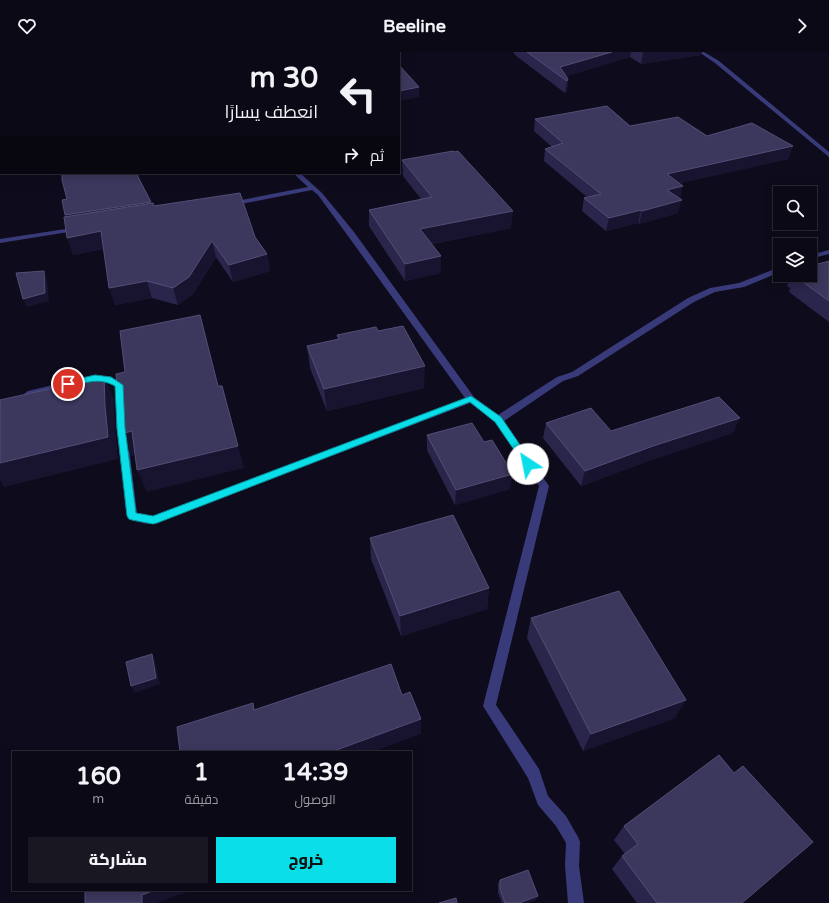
<!DOCTYPE html>
<html lang="ar">
<head>
<meta charset="utf-8">
<style>
  :root { --surface:#0a0915; --page:#181722; --text:#f1f3f6; --muted:#999aa0; --line:#2a2a34; --accent:#09dee9 }
  body { margin:0; font-family:"Varela Round",Cairo,sans-serif; background:var(--page); color:var(--text); direction:rtl; height:100vh; display:flex; flex-direction:column; font-size:15px; white-space:nowrap }
  * { box-sizing:border-box; margin:0 }
  p { font-size:13px; color:var(--muted) }
  .icon { flex:none; width:22px; height:22px; fill:none; stroke:currentColor; stroke-width:2; stroke-linecap:round; stroke-linejoin:round }
  .map { position:relative; flex:1; overflow:hidden; direction:ltr }
  .details { position:absolute; left:12px; top:699px; width:400px; height:140px; display:flex; flex-direction:column; background:var(--surface); border-radius:0px; box-shadow:0 2px 10px #0003,0 0 0 1px var(--line); direction:rtl }
  .details>* { flex:none }
  .hud { position:absolute; left:0px; top:0px; width:400px; height:122px; box-shadow:0 2px 10px #0003,0 0 0 1px var(--line); direction:rtl; background:#0a0915; color:var(--text); overflow:hidden }
  .controls { position:absolute; left:773px; top:134px; display:grid; gap:8px }
  .controls a { display:grid; place-items:center; width:44px; height:44px; border-radius:0px; background:var(--surface); box-shadow:0 2px 10px #0003,0 0 0 1px var(--line); font-size:20px }
  .pin { position:absolute; display:grid; place-items:center; width:34px; height:34px; color:#fff; margin:-17px; border:2px solid #fff; border-radius:50%; box-shadow:0 1px 4px #0007 }
  .me { position:absolute; width:44px; margin:-22px; rotate:326deg; stroke-linejoin:round; filter:drop-shadow(0 0 3px #0008) }
  .turn { display:flex; align-items:center; gap:14px; height:84px; padding:0 16px; font-size:18px }
  .turn .icon { width:52px; height:52px; stroke-width:2.5 }
  .turn b { display:block; font-size:28px; line-height:34px }
  .then { display:flex; align-items:center; height:38px; padding:0 16px; background:#0003; gap:8px; font-size:15px }
  .eta { display:flex; justify-content:space-evenly; align-items:center; height:68px; text-align:center }
  .eta b { font-size:24px; font-weight:800; line-height:28px }
  .primary-button { display:flex; gap:8px; margin-top:auto; padding:8px 16px }
  .primary-button a { flex:1; height:46px; border-radius:0px; background:var(--accent); color:#111; font-size:16px; font-weight:800; line-height:46px; text-align:center }
  .primary-button a+a { background:var(--page); color:var(--text) }
  header { display:flex; justify-content:space-between; align-items:center; height:52px; padding:0 16px; background:var(--surface); font-size:18px; font-weight:800 }
  .map>svg:first-child { display:block }
  .lines { fill:none; stroke-linecap:round; stroke-linejoin:round }
  .minor { fill:#393a79; fill-rule:evenodd }
  .wall { fill:#2a254a }
  .shaded-wall { fill:#18142f }
  .building { fill:#3c375d; stroke:#524e76 }
  .route { fill:#09dee9; stroke:#069097 }
</style>
</head>
<body>
<header><svg class="icon" aria-label="forward" viewBox="0 0 24 24"><path d="M9 5l7 7-7 7"/></svg>Beeline<svg class="icon" aria-label="heart" viewBox="0 0 24 24"><path d="M12 20l-8-8c-3-5 5-10 8-4 3-6 11-1 8 4z"/></svg></header>
<div class="map">
<svg width="829" height="851" viewBox="0 0 829 851">
  <rect width="100%" height="100%" fill="#0e0c1c"/>
  <g class="lines">
    <g class="minor">
      <polygon points="699,0 704,0 719,9 829,100 829,105 715,11"/>
      <rect x="0" y="101" width="1" height="4"/>
      <path d="M293,121H300L322,141L354,180L474,345L498,363L557,325L572,320L688,246L710,236L739,231L780,215V220L744,235L715,240L694,250L578,324L563,329L504,369L549,434L496,653L539,717L548,744L566,764L578,785L580,790L579,814L584,851H568L565,814L566,791L556,774L538,753L528,726L483,654L539,434L495,370L470,351L157,471C149,474 136,469 128,467L127,464L116,371L118,369H124L126,371L137,461L153,464L465,346L348,184L318,143L312,138L231,154L228,152L231,150L308,135Z"/>
      <polygon points="79,175 83,177 81,178 0,191 0,187"/>
      <polygon points="829,198 829,202 810,207 810,203"/>
      <polygon points="95,323 111,325 122,331 125,343 123,345 117,345 115,334 106,330 95,329 28,345 24,342 28,339"/>
    </g>
  </g>
  <g class="wall">
    <polygon points="513,0 702,0 701,3 641,12 630,5 566,24 568,27 567,39 565,41 515,3"/>
    <polygon points="535,67 630,74 793,94 788,107 680,131 680,147 678,161 639,172 638,171 606,179 582,159 584,146 587,145 544,109 545,97 552,95 534,79"/>
    <polygon points="402,108 511,176 432,192 441,204 441,221 405,229 369,174 369,158 421,147 403,124"/>
    <polygon points="140,128 151,152 154,154 255,185 267,202 270,219 233,230 216,205 193,242 178,253 152,246 115,253 103,197 73,203 65,165 67,147"/>
    <polygon points="829,209 829,270 789,240 790,236 787,234 792,223 810,223"/>
    <polygon points="378,279 424,336 327,359 310,316 307,294 338,288 337,283"/>
    <polygon points="546,371 611,379 733,381 648,409 581,434 543,386"/>
    <polygon points="427,383 510,437 455,453 427,398"/>
    <polygon points="370,486 489,536 487,557 401,584 371,507"/>
    <polygon points="531,566 675,666 583,699 527,586"/>
    <polygon points="624,774 742,851 637,851 612,817 622,804 625,802 614,788"/>
    <polygon points="500,828 536,848 527,851 502,851 498,841 498,832"/>
  </g>
  <g class="shaded-wall">
    <rect x="282" y="0" width="59" height="1"/>
    <polygon points="612,0 631,0 630,5 562,26 560,15"/>
    <polygon points="643,0 702,0 701,3 641,12"/>
    <polygon points="568,27 567,39 565,41 567,29"/>
    <polygon points="419,35 419,45 399,49 399,39"/>
    <polygon points="0,78 1,78 1,89 0,88"/>
    <polygon points="793,94 788,107 664,135 667,122"/>
    <polygon points="136,121 140,121 139,132"/>
    <polygon points="683,134 680,147 667,138"/>
    <polygon points="682,148 678,161 639,172 642,159"/>
    <polygon points="151,150 154,161 69,175 65,163"/>
    <polygon points="641,158 638,171 606,179 609,166"/>
    <polygon points="513,159 511,176 420,194 420,177"/>
    <polygon points="101,179 107,196 73,203 67,186"/>
    <polygon points="212,189 216,205 193,242 178,253 173,236"/>
    <polygon points="267,202 270,219 233,230 229,213"/>
    <polygon points="441,204 441,221 405,229 405,212"/>
    <polygon points="44,219 47,226 49,249 27,255 23,247"/>
    <polygon points="147,229 152,246 115,253 109,236"/>
    <polygon points="425,314 424,336 327,359 324,337"/>
    <polygon points="104,325 114,347 115,376 118,407 4,435 0,428 0,411"/>
    <polygon points="222,334 244,416 147,440 137,418"/>
    <polygon points="740,366 733,381 648,409 581,434 585,419 653,394"/>
    <polygon points="132,379 141,402 131,404 121,382"/>
    <polygon points="513,422 510,437 455,453 456,438"/>
    <polygon points="489,536 487,557 401,584 400,564"/>
    <polygon points="152,602 155,609 160,632 135,641 131,634"/>
    <polygon points="686,648 675,666 583,699 591,682"/>
    <polygon points="421,667 421,682 372,700 331,700"/>
    <polygon points="155,838 192,838 157,851 142,851 142,843"/>
    <polygon points="538,844 536,848 527,851 519,851"/>
  </g>
  <g class="building">
    <polygon points="27,0 286,0 282,0 282,1 27,1"/>
    <polygon points="345,0 388,0 389,1 346,1"/>
    <polygon points="527,0 612,0 560,15 568,27 567,29"/>
    <rect x="0" y="11" width="1" height="55"/>
    <polygon points="399,13 419,35 399,39"/>
    <polygon points="607,54 630,74 678,65 707,84 752,71 793,94 667,122 683,134 667,138 682,148 642,159 641,158 609,166 584,146 601,142 545,97 563,91 535,67"/>
    <polygon points="1,67 1,78 0,78 0,70"/>
    <polygon points="453,99 454,100 458,99 513,159 420,177 441,204 405,212 369,158 432,145 402,108"/>
    <polygon points="62,121 136,121 151,150 65,163 62,148 67,147 62,128"/>
    <polygon points="240,141 255,185 267,202 229,213 212,189 189,225 173,236 147,229 109,236 101,179 67,186 64,165 153,151 154,154"/>
    <polygon points="829,209 829,249 796,225 801,223 800,223 810,223 810,214"/>
    <polygon points="44,219 45,241 23,247 16,221"/>
    <polygon points="200,263 218,334 222,334 238,394 137,418 132,379 121,382 116,322 125,320 120,279"/>
    <polygon points="403,274 425,314 324,337 307,294 339,287 337,283 376,275 378,279"/>
    <polygon points="104,325 105,354 108,385 0,411 0,348"/>
    <polygon points="719,345 740,366 653,394 585,419 546,371 591,356 611,379"/>
    <polygon points="472,371 484,390 492,388 513,422 456,438 427,383"/>
    <polygon points="453,463 489,536 400,564 370,486"/>
    <polygon points="619,539 686,648 591,682 531,566"/>
    <polygon points="152,602 156,626 131,634 126,610"/>
    <polygon points="391,612 402,643 410,640 421,667 331,700 180,700 177,675 253,651 254,658"/>
    <polygon points="719,703 734,721 743,714 813,790 742,851 657,851 622,804 638,792 624,774"/>
    <polygon points="528,818 538,844 519,851 505,851 500,837 500,828"/>
    <polygon points="85,838 155,838 142,843 142,851 85,851"/>
    <polygon points="456,846 457,851 439,851"/>
  </g>
  <path class="route" d="M95,323L111,325L123,333L125,376L136,461L153,464L471,344L501,365L533,412L531,414H525L495,370L470,350L157,471L153,472L132,468L129,467L127,464L117,376L115,334C98,325 86,331 68,335L64,332L65,330Z"/>
</svg>
<div class="controls">
<a><svg class="icon" aria-label="search" viewBox="0 0 24 24"><circle cx="10" cy="10" r="6"/><path d="M15 15l6 6"/></svg></a>
<a><svg class="icon" aria-label="layers" viewBox="0 0 24 24"><path d="M12 4l9 5-9 5-9-5zM3 14l9 5 9-5"/></svg></a>
</div>
<div class="pin" style="left:68px;top:332px;background:#d93025"><svg class="icon" aria-label="arrive" viewBox="0 0 24 24"><path d="M6 21V4h12l-3 4 3 4H6"/></svg></div>
<svg class="me" style="left:528px;top:412px" viewBox="-20 -20 40 40"><circle r="19" fill="#fff"/><path d="M0-13L10 11 0 6-10 11z" fill="#09dee9"/></svg>
<div class="hud">
<div class="turn"><svg class="icon" aria-label="left" viewBox="0 0 24 24"><path d="M17 20v-9H6M10 6l-5 5 5 5"/></svg><div><b>30 m</b>انعطف يسارًا</div></div>
<div class="then">ثم<svg class="icon" aria-label="right" viewBox="0 0 24 24"><path d="M7 20v-9h11M14 6l5 5-5 5"/></svg></div>
</div>
<section class="details">
<div class="eta">
<div><b>14:39</b><p>الوصول</p></div>
<div><b>1</b><p>دقيقة</p></div>
<div><b>160</b><p>m</p></div>
</div>
<div class="primary-button"><a>خروج</a><a>مشاركة</a></div>
</section>
</div>
</body>
</html>
